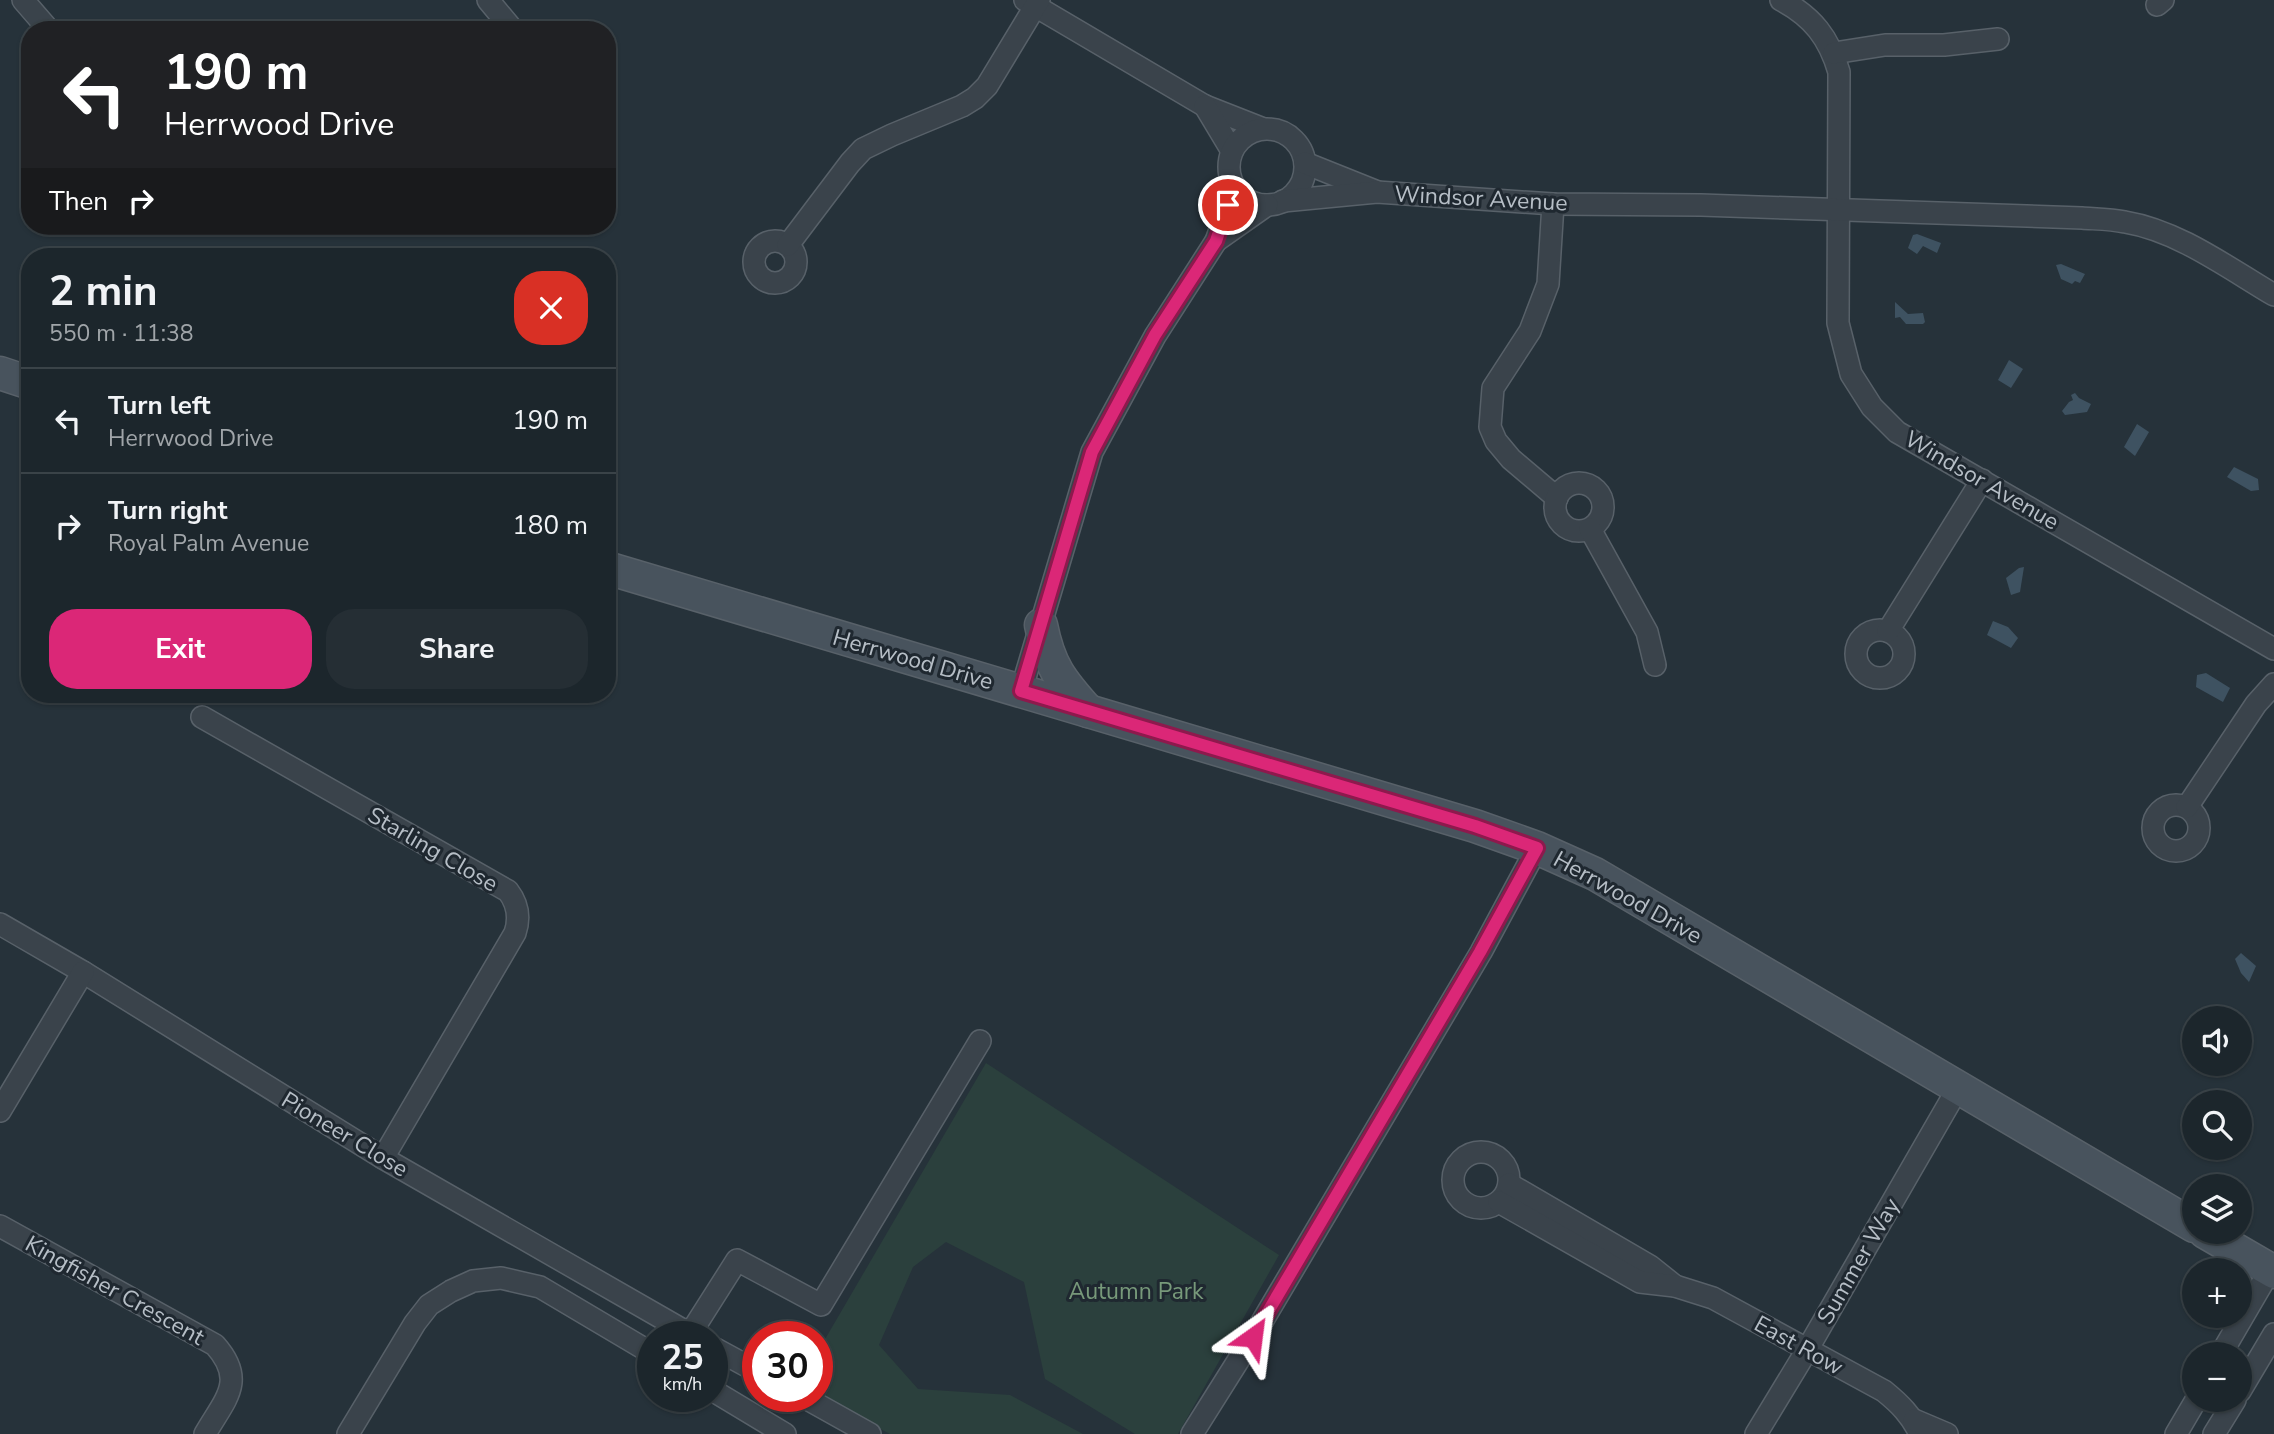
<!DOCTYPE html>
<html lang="en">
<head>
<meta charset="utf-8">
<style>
  :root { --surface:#1c262c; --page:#252e34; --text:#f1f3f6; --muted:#a0a5a9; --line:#3a4348; --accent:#db2777 }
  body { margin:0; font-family:"Nunito Sans",sans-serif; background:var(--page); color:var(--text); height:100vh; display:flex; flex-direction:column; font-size:26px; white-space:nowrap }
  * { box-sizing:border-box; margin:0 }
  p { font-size:23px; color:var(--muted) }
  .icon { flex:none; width:38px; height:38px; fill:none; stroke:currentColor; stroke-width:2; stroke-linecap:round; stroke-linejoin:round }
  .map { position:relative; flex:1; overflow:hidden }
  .side { position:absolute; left:21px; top:248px; width:595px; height:455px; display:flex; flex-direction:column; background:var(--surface); border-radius:28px; box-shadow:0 2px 5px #0004,0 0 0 2px var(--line) }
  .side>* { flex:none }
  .top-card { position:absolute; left:21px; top:21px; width:595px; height:214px; border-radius:28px; box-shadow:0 2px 5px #0004,0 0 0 2px var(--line); background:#202124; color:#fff; overflow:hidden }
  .buttons { position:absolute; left:2182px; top:1006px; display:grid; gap:14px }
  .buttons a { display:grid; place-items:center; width:70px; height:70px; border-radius:50%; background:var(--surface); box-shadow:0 2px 5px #0004,0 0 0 2px var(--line); font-size:35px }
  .speed { position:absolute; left:637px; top:1321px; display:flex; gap:14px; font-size:35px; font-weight:700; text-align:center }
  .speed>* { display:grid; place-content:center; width:91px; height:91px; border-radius:50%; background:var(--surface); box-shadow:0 2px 5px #0004,0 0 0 2px var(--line); line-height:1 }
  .speed small { font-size:18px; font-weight:400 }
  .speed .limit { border:10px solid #d22; background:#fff; color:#111 }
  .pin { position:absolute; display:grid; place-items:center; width:60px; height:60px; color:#fff; margin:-30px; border:4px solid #fff; border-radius:50%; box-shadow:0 2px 7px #0007 }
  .me { position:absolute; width:77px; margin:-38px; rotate:31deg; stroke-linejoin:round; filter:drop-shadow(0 0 5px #0008) }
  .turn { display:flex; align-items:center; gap:24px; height:147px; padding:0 28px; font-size:32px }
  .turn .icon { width:91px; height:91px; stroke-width:2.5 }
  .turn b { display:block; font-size:49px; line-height:60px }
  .then { display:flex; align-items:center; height:66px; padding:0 28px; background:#0003; gap:14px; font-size:26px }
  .round { display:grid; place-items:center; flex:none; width:74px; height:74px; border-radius:28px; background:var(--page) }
  .summary { display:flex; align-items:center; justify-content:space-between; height:119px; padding:0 28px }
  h1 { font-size:42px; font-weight:700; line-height:52px }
  .primary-button { display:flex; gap:14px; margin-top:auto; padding:14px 28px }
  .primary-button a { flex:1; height:80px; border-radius:28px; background:var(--accent); color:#fff; font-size:28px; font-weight:700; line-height:80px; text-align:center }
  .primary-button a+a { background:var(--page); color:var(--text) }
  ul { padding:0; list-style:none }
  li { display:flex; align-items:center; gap:21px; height:105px; padding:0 28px; border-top:2px solid var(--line) }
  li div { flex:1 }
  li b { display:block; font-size:26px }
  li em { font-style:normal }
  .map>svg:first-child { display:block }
  .green { fill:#2b403d }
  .water { fill:#3e5261 }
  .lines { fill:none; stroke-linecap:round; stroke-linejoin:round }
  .street-casing { stroke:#586169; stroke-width:24 }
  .secondary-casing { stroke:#586169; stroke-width:35 }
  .street { stroke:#3a434b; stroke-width:21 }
  .secondary { stroke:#48535d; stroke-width:32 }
  .route-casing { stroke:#8e194d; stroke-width:18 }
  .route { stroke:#db2777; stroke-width:12 }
  .labels { text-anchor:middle; stroke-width:6; stroke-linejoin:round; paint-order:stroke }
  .street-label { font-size:23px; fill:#b6bec6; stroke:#1f2830 }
  .park-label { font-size:23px; fill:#77997a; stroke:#1f2830 }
</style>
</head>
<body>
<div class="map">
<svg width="2274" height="1434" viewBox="0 0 2274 1434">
  <rect width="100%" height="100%" fill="#26323a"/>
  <polygon class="green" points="986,1063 1279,1255 1178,1434 1135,1434 1045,1379 1024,1282 946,1242 913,1267 879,1345 918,1389 1010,1395 1083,1434 890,1434 817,1395 817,1353"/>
  <g class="water">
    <polygon points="1917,234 1941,243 1937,253 1923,246 1917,254 1908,248 1913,235"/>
    <polygon points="2061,264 2085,274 2080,283 2075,281 2072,284 2061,279 2056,265"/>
    <polygon points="1895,302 1908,314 1923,313 1925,322 1923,324 1906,324 1900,317 1895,318"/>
    <polygon points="2009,360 2023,369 2011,388 1998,380"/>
    <polygon points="2075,393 2079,398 2091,404 2087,412 2065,415 2062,411 2069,402 2073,400 2071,395"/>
    <polygon points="2137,424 2149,432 2135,456 2124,447"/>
    <polygon points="2234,467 2258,479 2259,490 2251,491 2227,477"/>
    <polygon points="2024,567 2020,592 2011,595 2006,578 2019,568"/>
    <polygon points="1993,621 2008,627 2018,638 2011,648 1987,635"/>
    <polygon points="2206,673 2230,688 2223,702 2196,687 2197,675"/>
    <polygon points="2241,953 2256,966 2249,982 2241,973 2235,959"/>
  </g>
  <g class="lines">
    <g class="street-casing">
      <g id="street">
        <polyline points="23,0 49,30"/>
        <polyline points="488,0 513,30"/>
        <polyline points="1025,0 1205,106 1261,128"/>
        <path d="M1781,0C1813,17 1829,38 1839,72L1838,323L1851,374L1872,407L1897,432L2274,649"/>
        <polyline points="2157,5 2163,0"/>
        <polyline points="1834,53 1885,45 1944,45 1998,39"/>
        <polyline points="1205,106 1232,151"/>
        <circle cx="1267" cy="167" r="38"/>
        <polyline points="1305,163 1375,191"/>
        <path d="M1283,201L1377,192L1553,204L1701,205L2082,218C2096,219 2111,219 2125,222C2179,231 2228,268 2274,295"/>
        <polyline points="1553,204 1548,284 1530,331 1493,388 1490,427 1496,441 1511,459 1557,498"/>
        <circle cx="775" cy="262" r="21"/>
        <polyline points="1216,241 1267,205"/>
        <polyline points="788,245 850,163 863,149 892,135 962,106 975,98 987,86 1039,0"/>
        <circle cx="1579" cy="507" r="24"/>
        <polyline points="1590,529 1647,632 1655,665"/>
        <circle cx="1880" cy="654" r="24"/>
        <polyline points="1888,631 1982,480"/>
        <polyline points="1021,691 1092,452 1155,336 1216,241 1235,187"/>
        <path d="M202,717L508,891C518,904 520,918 515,933L383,1158"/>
        <circle cx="2176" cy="828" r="23"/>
        <polyline points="2187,807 2256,704 2274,684"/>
        <polyline points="0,924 83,972 383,1158 695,1337"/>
        <polyline points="0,1111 83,972"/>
        <circle cx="1481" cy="1180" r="28"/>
        <polyline points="1509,1184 1650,1266 1675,1286"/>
        <path d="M1499,1202L1640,1282L1675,1286L1713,1298L1884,1391C1900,1404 1911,1415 1920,1434"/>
        <path d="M0,1226L215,1345C247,1381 225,1399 205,1434"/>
        <polyline points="690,1334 737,1260 821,1305 980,1041"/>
        <polyline points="712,1347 758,1372"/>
        <polyline points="2221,1354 2270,1270"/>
        <polyline points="712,1390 785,1434"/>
        <polyline points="2240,1391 2274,1334"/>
        <polyline points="802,1396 870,1434"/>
        <polyline points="1914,1420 1947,1434"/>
        <polyline points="348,1434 415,1323 429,1305 451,1291 473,1281 501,1278 540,1287 653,1354"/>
        <polyline points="1192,1434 1253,1337 1481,952 1537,848"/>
        <polyline points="1756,1434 1807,1350 1958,1088"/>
        <polyline points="2176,1434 2196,1400"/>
        <polyline points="2214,1434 2235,1400"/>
      </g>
    </g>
    <g class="secondary-casing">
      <g id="secondary">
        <polyline points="0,373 30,383"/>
        <polyline points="607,568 1475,826 1537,848 1595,874 2194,1226"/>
        <path d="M1041,625C1049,666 1061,681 1088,711"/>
        <polyline points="2205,1232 2274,1272"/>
      </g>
    </g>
    <use href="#street" class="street"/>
    <use href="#secondary" class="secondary"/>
  </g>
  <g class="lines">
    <g class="route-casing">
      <polyline id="route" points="1228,205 1216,241 1155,335 1092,452 1021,691 1475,826 1537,848 1480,952 1253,1337"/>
    </g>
    <use href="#route" class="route"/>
  </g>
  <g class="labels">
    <g class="street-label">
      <text transform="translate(1481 198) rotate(3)" y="8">Windsor Avenue</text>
      <text transform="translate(1982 480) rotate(30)" y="8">Windsor Avenue</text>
      <text transform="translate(913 659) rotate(16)" y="8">Herrwood Drive</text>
      <text transform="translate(433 849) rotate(30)" y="8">Starling Close</text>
      <text transform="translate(1628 897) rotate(29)" y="8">Herrwood Drive</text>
      <text transform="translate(345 1134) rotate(31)" y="8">Pioneer Close</text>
      <text transform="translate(1858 1261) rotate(-60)" y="8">Summer Way</text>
      <text transform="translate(115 1290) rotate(29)" y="8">Kingfisher Crescent</text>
      <text transform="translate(1799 1345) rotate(29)" y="8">East Row</text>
    </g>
    <g class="park-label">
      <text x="1136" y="1299">Autumn Park</text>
    </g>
  </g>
</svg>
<div class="buttons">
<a><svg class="icon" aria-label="sound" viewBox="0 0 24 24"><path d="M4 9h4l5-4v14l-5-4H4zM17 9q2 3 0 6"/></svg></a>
<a><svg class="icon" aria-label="search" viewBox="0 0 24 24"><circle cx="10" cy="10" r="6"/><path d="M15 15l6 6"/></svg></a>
<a><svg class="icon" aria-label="layers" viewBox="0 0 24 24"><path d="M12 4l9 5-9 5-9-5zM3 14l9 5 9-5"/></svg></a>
<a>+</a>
<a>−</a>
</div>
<div class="speed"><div>25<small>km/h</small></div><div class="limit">30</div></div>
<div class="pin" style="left:1228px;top:205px;background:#d93025"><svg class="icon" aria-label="arrive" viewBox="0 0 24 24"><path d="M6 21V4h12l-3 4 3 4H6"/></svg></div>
<svg class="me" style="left:1253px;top:1337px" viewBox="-20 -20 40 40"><path d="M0-17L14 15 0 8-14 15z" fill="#db2777" stroke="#fff" stroke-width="4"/></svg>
<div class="top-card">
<div class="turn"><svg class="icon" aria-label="left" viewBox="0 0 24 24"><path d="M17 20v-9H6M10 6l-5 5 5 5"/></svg><div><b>190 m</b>Herrwood Drive</div></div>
<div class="then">Then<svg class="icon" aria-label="right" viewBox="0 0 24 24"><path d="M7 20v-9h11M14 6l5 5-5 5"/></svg></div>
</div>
<section class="side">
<div class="summary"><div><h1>2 min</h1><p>550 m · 11:38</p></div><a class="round" style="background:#d93025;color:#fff"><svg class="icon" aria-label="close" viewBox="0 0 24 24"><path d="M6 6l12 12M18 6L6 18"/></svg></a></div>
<ul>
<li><svg class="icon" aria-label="left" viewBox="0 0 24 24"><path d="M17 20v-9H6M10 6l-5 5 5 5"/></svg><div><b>Turn left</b><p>Herrwood Drive</p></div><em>190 m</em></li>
<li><svg class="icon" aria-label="right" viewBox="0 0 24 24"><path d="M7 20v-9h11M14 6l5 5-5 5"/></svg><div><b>Turn right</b><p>Royal Palm Avenue</p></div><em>180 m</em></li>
</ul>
<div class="primary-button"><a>Exit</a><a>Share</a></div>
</section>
</div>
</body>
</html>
